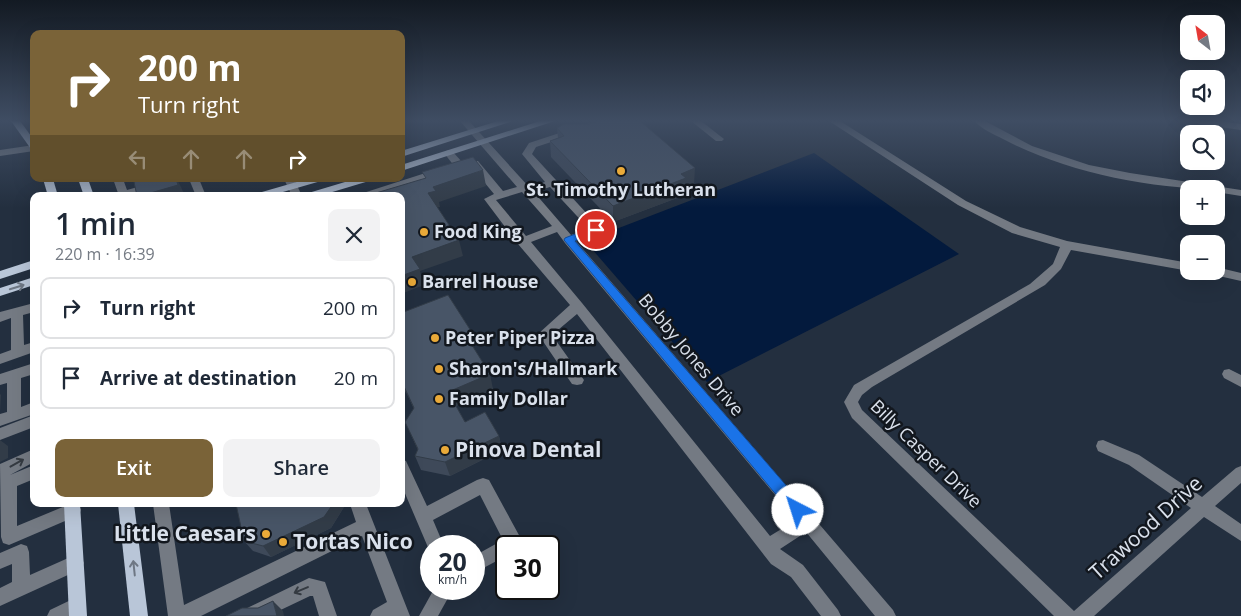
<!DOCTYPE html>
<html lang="en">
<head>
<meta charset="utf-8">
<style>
  :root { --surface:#fff; --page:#f2f2f3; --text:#1f2937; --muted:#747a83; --line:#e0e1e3; --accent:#7a6338 }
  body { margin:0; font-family:"Open Sans",sans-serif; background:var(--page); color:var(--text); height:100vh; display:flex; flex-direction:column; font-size:19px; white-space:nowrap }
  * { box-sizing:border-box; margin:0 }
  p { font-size:16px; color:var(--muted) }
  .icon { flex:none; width:28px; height:28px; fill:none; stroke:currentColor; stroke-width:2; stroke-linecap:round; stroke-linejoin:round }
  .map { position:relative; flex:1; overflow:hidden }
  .side { position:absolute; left:30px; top:192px; width:375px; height:315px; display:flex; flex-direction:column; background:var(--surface); border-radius:10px; box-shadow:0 5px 20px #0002 }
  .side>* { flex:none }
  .guide { position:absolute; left:30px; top:30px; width:375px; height:152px; border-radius:10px; box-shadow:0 5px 20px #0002; background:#7a6338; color:#fff; overflow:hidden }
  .needle { width:32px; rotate:329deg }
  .tools { position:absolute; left:1180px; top:15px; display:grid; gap:10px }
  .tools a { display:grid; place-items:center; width:45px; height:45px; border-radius:10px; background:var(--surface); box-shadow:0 5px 20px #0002; font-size:25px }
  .speed { position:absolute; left:420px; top:535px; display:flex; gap:10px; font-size:25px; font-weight:700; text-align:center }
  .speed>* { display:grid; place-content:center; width:65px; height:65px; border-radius:50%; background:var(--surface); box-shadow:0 5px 20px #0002; line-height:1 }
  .speed small { font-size:12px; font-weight:400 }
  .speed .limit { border:2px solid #111; border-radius:8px; background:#fff; color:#111 }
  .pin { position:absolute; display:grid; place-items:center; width:42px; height:42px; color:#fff; margin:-21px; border:2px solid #fff; border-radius:50%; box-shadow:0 1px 5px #0007 }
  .me { position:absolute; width:55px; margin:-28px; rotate:320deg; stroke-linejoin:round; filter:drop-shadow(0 0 4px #0008) }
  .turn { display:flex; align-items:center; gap:18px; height:105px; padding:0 25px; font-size:22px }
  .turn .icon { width:65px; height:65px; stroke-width:2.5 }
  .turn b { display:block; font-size:35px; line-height:42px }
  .lanes { display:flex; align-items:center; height:48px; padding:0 25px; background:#0003; justify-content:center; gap:25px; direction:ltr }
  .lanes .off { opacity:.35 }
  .round { display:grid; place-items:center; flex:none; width:52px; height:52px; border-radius:10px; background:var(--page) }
  .summary { display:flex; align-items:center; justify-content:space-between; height:85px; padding:0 25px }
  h1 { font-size:30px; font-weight:600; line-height:38px }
  .action { display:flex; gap:10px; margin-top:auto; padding:10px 25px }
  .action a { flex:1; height:58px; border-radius:10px; background:var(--accent); color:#fff; font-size:20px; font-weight:600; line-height:58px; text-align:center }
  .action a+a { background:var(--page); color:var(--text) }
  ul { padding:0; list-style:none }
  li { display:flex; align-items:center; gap:15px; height:62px; margin:0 10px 8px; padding:0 15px; border:2px solid var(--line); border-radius:10px }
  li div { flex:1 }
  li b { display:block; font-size:19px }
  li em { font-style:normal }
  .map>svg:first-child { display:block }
  .water { fill:#031a3d }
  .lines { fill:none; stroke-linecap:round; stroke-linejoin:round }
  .minor { fill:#747a83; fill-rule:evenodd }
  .major { fill:#b9c6d8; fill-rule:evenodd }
  .wall { fill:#3e4959 }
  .shaded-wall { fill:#323c48 }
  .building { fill:#485567; stroke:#323c48 }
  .oneway { stroke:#6e7784 }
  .oneway2 { stroke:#343a41 }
  .route { fill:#1a73e8; stroke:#114b97 }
  .poi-dot { fill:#eaaa39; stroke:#12171e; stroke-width:2 }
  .labels { text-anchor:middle; stroke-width:5; stroke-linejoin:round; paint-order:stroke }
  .poi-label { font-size:18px; font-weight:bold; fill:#dae1ec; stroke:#12171e; text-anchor:start }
  .street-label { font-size:18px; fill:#dae1ec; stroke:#12171e }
  .near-poi-label { font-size:21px; font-weight:bold; fill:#dae1ec; stroke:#12171e; text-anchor:start }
  .near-street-label { font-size:21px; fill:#dae1ec; stroke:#12171e }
</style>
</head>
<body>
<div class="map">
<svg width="1241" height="616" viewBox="0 0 1241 616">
  <rect width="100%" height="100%" fill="#232f3f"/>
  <polygon class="water" points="814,153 959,254 707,382 585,241"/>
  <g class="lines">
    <g class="minor">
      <path d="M460,121H469L529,187L545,182L522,154L529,143L596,121H607L606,124L536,147L532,154L602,230L600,233L576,241L893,610L896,616H875L806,532L780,549L803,565L838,610L841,616H821L791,577L771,564L577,314L552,335L584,380L582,384L577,385L572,384L538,334L570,305L518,244L484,199L494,194L470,165V161H478L503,191L517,187ZM550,187L589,229L571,235L534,192ZM522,192L552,226L526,236L496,200ZM557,232L565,243L796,520L770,536L582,303L531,242Z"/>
      <polygon points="691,121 701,121 724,139 722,141 716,141"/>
      <polygon points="829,121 840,121 966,201 1020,227 1067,241 1189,263 1189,271 1071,250 1061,269 1045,285 872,387 862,395 858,402 862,410 1074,611 1191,508 1129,465 1098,451 1096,446 1098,441 1103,440 1139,455 1202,497 1236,468 1241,466 1241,483 1215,506 1241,524 1241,541 1204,517 1094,616 1054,616 852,418 844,402 854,385 1030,284 1053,264 1060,247 1012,233 958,205"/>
      <path d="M974,121H985L1032,146L1089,165L1130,173L1241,190V196L1216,192V189C1149,189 1062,171 1003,139C993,134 982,129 974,121Z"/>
      <polygon points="1195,121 1221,121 1241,124 1241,130 1199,124"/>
      <polygon points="34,145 34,151 0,156 0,150"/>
      <polygon points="449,150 452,151 463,163 463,167 455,167 444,153 446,151"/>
      <polygon points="438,169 443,172 442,174 374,196 359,196 360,194"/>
      <polygon points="113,179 123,179 127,190 166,179 181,179 180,181 129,196 112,196 118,193"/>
      <polygon points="189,179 199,179 206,196 196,196"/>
      <polygon points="284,179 294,179 302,196 292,196"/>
      <polygon points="1216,267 1241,273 1241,281 1210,274 1208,271 1216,271"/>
      <polygon points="34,303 34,312 23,315 24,345 34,342 34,352 0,364 0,354 11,350 11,318 0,322 0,312"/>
      <polygon points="34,363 34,374 21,378 21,407 34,402 34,414 0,426 0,414 7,412 7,383 0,385 0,374"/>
      <polygon points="1229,369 1241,375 1241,387 1224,378 1222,374 1224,370"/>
      <polygon points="34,415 34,427 0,440 0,428"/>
      <polygon points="34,449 34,462 10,475 34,465 34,479 17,486 17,526 70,504 79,505 81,510 79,515 9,545 3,543 1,537 0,464"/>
      <polygon points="401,459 406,461 427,506 477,480 483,478 489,480 520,537 522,543 521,546 506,546 506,556 474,573 474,556 503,540 480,495 433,520 444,546 431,546 430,552 401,484"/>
      <polygon points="153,504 169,504 184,605 356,522 350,504 366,504 410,616 370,616 373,610 387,602 362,536 201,616 168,616"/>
      <polygon points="21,544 27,546 29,552 30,575 75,555 81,557 84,563 81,569 0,606 0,588 12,582 12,564 0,569 0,553"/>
      <polygon points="309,578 325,582 337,616 319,616 313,596 310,596 268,616 240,616 243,610"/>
      <polygon points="434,589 453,589 438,616 419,616"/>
      <polygon points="77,597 83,600 86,606 83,612 76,616 47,616 50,610"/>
    </g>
    <g class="major">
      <polygon points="11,121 20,121 34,140 34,150 31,149"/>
      <polygon points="498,121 513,121 401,157 401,151"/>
      <polygon points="540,121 555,121 401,171 401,165"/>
      <polygon points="43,179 53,179 58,196 48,196"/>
      <polygon points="78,179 88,179 94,196 84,196"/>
      <polygon points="307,179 322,179 321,181 269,196 254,196 255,194"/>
      <polygon points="355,179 370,179 369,181 319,196 304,196 305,194"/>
      <polygon points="34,260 34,268 0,279 0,271"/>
      <polygon points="34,277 34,285 0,296 0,288"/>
      <polygon points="64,504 80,504 87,616 69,616"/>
      <polygon points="118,504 134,504 148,616 130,616"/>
    </g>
  </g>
  <g class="wall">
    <polygon points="557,128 694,185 686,188 685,195 613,222 551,157 550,141 558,138"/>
    <polygon points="401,313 474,346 473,347 493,389 456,406 465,422 499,436 502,450 450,476 421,470 415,456 418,450 405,422 414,409 406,392 401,394"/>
    <polygon points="344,507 331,528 271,557 253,551 244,541"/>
  </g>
  <g class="shaded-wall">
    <polygon points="695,168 694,185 686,188 685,195 613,222 613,206 681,174"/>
    <polygon points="483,170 486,186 439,202 440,207 432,209 428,193 433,187"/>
    <polygon points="176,179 177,179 181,187 185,196 140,196"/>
    <polygon points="459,240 463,256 420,271 424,285 401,294 401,276 412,257"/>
    <polygon points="471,331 474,346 469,349 465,334"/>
    <polygon points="490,374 493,389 453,407 448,392"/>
    <polygon points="401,380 406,392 401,394"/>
    <polygon points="0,394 1,395 0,412"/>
    <polygon points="499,436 502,450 450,476 445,462"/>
    <polygon points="0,440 8,446 8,458 0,462"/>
    <polygon points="333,504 343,504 344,507 331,528 271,557 263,546"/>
    <polygon points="273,601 283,611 284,616 277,616"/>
  </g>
  <g class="building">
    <polygon points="598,121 640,121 695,168 681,174 686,178 613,206 550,141 564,136 557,128 564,124 589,124"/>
    <polygon points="473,157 483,170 433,187 436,191 428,193 459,240 412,257 420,269 401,276 401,196 366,196 426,178 422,172"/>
    <polygon points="144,179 176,179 178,185 140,196 137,196 134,182"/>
    <polygon points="448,295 471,331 465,334 490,374 448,392 465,422 485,412 499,436 445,462 415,456 418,449 405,422 414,408 401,380 401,313"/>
    <polygon points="236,504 333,504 324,517 263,546 244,541"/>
    <polygon points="273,601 277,616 226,616 242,608 258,608"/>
  </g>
  <defs><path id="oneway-shaft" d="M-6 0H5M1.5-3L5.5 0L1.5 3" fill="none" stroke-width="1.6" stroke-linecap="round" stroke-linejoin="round" transform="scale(1.25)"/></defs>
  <g class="oneway">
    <use href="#oneway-shaft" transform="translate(17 287) rotate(-17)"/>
    <use href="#oneway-shaft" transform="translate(134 568) rotate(-96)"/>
  </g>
  <g class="oneway2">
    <use href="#oneway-shaft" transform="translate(17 463) rotate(-29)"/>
    <use href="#oneway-shaft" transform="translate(301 590) rotate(157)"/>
  </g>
  <linearGradient id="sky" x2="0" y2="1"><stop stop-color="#131a23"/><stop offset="0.58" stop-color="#3f4d63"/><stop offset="1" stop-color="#3f4d63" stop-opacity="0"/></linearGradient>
  <rect width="1241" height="208" fill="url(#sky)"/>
  <polygon class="route" points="593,227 600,227 601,230 575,241 803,505 805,510 803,515 798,517 793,515 564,240 565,238"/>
  <g class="poi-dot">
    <circle cx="621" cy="171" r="5"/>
    <circle cx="424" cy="232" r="5"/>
    <circle cx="412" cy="282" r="5"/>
    <circle cx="435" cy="338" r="5"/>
    <circle cx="439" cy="369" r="5"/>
    <circle cx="439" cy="399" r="5"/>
    <circle cx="445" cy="450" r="5"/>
    <circle cx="266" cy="534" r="5"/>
    <circle cx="283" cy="542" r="5"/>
  </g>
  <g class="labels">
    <g class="poi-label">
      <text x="621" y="196" text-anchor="middle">St. Timothy Lutheran</text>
      <text x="434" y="238">Food King</text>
      <text x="422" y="288">Barrel House</text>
      <text x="445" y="344">Peter Piper Pizza</text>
      <text x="449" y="375">Sharon's/Hallmark</text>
      <text x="449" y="405">Family Dollar</text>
    </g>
    <g class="street-label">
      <text transform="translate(691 355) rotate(50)" y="6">Bobby Jones Drive</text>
      <text transform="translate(926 454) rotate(44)" y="6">Billy Casper Drive</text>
    </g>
    <g class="near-poi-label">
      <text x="455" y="457">Pinova Dental</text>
      <text x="256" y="541" text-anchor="end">Little Caesars</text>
      <text x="293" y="549">Tortas Nico</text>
    </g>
    <g class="near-street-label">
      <text transform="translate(1146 528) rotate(-42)" y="7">Trawood Drive</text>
    </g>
  </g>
</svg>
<div class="tools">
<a><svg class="needle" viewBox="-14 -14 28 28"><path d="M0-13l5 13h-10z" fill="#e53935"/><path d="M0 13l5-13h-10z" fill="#747a83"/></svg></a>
<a><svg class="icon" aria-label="sound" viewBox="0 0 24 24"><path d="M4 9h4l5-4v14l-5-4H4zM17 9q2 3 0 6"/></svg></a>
<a><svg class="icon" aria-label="search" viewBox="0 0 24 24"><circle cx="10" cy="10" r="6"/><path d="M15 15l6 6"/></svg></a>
<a>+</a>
<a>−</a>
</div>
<div class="speed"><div>20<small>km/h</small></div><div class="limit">30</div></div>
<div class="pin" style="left:596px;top:230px;background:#d93025"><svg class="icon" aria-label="arrive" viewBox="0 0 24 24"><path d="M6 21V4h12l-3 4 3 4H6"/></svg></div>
<svg class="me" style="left:798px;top:510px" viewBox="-20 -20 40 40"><circle r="19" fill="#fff"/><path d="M0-13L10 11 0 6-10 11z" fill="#1a73e8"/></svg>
<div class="guide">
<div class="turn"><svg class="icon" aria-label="right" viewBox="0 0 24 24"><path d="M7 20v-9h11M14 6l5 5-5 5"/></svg><div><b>200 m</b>Turn right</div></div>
<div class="lanes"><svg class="icon off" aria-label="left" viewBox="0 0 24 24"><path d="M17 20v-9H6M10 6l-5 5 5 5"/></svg><svg class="icon off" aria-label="ahead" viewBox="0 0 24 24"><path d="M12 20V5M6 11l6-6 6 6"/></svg><svg class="icon off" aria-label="ahead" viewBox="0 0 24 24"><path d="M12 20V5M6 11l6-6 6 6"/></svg><svg class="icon" aria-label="right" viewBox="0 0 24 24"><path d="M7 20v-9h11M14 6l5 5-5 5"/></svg></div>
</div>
<section class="side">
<div class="summary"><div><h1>1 min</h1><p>220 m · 16:39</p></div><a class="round"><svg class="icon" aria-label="close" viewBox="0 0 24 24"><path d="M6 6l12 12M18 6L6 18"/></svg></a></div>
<ul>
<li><svg class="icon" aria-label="right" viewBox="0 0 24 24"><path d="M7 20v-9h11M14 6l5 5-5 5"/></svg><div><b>Turn right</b></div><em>200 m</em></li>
<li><svg class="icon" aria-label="arrive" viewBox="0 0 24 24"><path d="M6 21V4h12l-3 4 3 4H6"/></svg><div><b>Arrive at destination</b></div><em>20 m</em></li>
</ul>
<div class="action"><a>Exit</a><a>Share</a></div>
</section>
</div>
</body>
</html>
